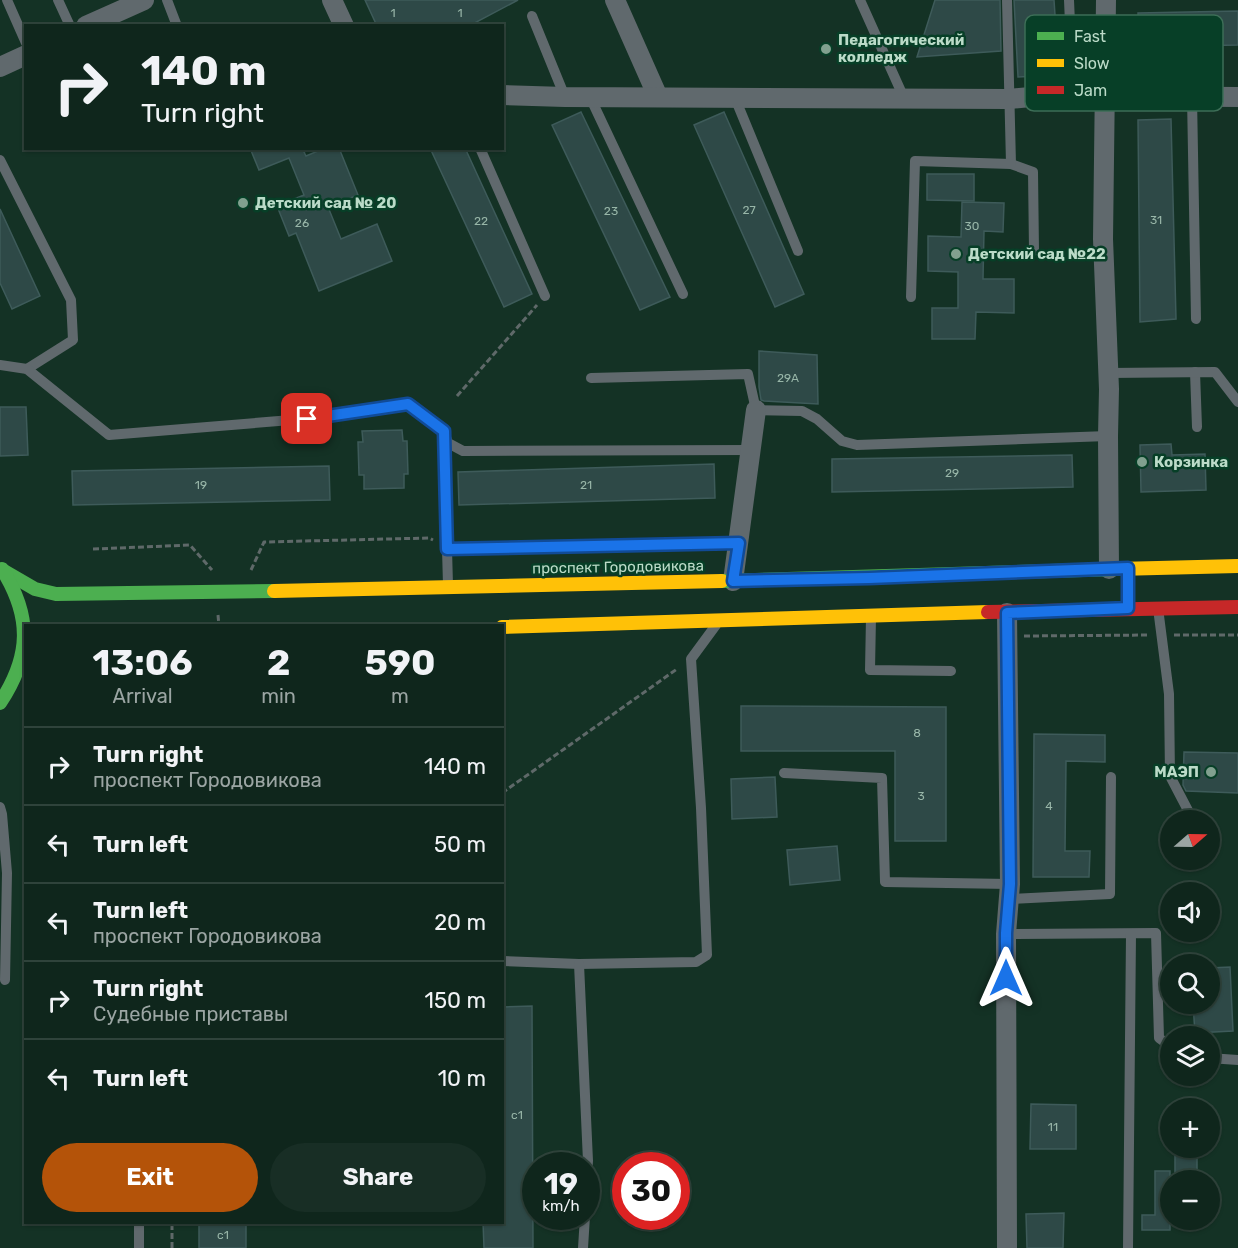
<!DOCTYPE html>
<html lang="en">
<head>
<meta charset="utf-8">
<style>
  :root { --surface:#0f261c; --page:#182e25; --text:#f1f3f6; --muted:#9ba5a3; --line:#2f433b; --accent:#b45309 }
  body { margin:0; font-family:Rubik,sans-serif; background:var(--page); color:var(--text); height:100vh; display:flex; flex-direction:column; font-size:22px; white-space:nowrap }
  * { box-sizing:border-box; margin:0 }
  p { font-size:20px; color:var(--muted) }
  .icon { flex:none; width:33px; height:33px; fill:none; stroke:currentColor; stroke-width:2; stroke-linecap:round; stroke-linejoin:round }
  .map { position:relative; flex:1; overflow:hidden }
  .panel { position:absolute; left:24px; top:624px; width:480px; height:600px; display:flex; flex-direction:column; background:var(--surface); border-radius:0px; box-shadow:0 2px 4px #0004,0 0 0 2px var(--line) }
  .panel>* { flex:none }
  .top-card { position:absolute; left:24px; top:24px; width:480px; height:126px; border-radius:0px; box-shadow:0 2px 4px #0004,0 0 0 2px var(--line); background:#0f261c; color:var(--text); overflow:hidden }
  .needle { width:39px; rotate:70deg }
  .tools { position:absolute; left:1160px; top:810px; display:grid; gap:12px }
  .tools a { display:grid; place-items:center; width:60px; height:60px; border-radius:50%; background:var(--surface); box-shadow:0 2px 4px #0004,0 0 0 2px var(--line); font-size:30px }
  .speed { position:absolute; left:522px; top:1152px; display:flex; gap:12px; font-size:30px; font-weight:700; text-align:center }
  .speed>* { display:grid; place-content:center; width:78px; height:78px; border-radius:50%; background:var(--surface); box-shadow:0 2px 4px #0004,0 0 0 2px var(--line); line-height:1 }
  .speed small { font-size:15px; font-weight:400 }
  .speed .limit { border:9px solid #d22; background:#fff; color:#111 }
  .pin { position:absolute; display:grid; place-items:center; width:51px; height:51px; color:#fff; margin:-26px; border-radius:12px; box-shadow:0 3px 9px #0006 }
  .me { position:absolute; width:66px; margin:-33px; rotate:0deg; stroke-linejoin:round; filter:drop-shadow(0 0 4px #0008) }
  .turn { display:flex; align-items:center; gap:21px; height:126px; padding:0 18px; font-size:27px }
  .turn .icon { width:78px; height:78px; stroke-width:2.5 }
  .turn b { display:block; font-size:42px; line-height:51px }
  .eta { display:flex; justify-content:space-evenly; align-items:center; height:102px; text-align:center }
  .eta b { font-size:36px; font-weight:700; line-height:42px }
  .button { display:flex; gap:12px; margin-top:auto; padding:12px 18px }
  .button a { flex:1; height:69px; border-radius:36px; background:var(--accent); color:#fff; font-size:24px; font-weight:700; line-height:69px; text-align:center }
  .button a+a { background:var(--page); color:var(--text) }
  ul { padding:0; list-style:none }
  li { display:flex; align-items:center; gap:18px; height:78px; padding:0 18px; border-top:2px solid var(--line) }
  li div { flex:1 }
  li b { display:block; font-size:22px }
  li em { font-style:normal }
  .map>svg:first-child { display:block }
  .building { fill:#2e4947; stroke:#3e5b5a; stroke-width:1.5 }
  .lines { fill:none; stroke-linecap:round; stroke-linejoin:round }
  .path { stroke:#5f6969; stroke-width:3; stroke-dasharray:6 3; stroke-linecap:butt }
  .lane { stroke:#60696d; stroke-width:10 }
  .street { stroke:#60696d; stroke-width:20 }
  .fast { stroke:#4caf50; stroke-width:14 }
  .slow { stroke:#ffc107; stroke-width:14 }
  .jam { stroke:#c62828; stroke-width:14 }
  .route-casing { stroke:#114b97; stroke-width:15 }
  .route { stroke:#1a73e8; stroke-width:10 }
  .poi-dot { fill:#81a08f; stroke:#073f27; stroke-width:2 }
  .labels { text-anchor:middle; stroke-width:5; stroke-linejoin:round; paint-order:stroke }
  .number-label { font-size:12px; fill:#98b6a8 }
  .poi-label { font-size:15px; font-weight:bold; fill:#bbdbc8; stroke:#073f27; text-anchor:start }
  .street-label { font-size:15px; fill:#bbdbc8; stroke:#073f27 }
  .key { fill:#073f27; stroke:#3d6e57; stroke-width:1.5 }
  .key-label { font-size:16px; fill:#bbdbc8 }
</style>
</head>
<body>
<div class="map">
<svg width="1238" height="1248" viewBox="0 0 1238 1248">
  <rect width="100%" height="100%" fill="#143225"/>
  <g class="building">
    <polygon points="365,0 518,0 469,26 377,26"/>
    <polygon points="935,0 1000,0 1001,51 917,57"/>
    <polygon points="1014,0 1054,0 1059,75 1018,77"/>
    <polygon points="1238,11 1238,45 1139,47 1138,13"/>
    <polygon points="581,112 670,297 640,310 552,125"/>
    <polygon points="724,112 804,294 775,307 694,125"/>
    <polygon points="1171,119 1176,319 1140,322 1138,120"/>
    <polygon points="250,148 311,148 304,152 306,156 325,148 339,148 358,195 328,207 341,239 377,224 392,261 319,291 296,233 289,236 277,206 304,195 289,158 259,170"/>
    <polygon points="430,148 465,148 532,294 504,307"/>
    <polygon points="927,174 974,174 974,201 927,200"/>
    <polygon points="962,202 1004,203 1003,232 984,231 983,279 1014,279 1014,313 976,312 975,339 932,339 932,308 958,308 958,272 928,271 928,236 961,237"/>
    <polygon points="0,209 40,296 12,309 0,283"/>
    <polygon points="759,351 817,355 818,404 764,401 761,400 759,387"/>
    <polygon points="0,407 26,407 28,455 0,456"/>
    <polygon points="402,430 403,441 407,441 408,474 404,474 404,488 364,489 364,475 359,475 358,442 363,442 362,431"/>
    <polygon points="1171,444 1172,455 1205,454 1206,490 1141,492 1140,445"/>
    <polygon points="1072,455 1073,487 832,492 832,459"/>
    <polygon points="714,464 715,498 459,505 458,472"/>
    <polygon points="329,466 330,500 73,505 72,471"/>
    <polygon points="741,706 946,707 946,841 895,841 895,751 741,751"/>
    <polygon points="1034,734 1105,735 1105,762 1066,761 1065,851 1090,851 1089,877 1033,877"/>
    <polygon points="1184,752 1238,753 1238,793 1186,791 1183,785"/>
    <polygon points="775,777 777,817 732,819 731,779"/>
    <polygon points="837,846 840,880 790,885 787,850"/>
    <polygon points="1230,967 1233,1031 1195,1033 1193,1004 1209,1004 1209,968"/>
    <polygon points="532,1006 533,1248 484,1248 483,1222 502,1222 502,1007"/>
    <polygon points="1031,1104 1076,1105 1076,1149 1030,1149"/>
    <rect x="1175" y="1148" width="22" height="32"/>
    <polygon points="1155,1171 1170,1171 1170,1230 1142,1230 1142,1215 1155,1215"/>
    <polygon points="1064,1213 1063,1248 1027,1248 1026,1214"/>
    <rect x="199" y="1222" width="47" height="26"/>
  </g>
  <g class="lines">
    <g class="path">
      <polyline points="457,396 537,305"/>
      <polyline points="93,549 190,545 212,570"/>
      <polyline points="251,570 264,542 429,538 433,540"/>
      <polyline points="218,615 219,626"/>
      <polyline points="1174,635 1238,635"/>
      <polyline points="1024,636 1149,635"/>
      <polyline points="502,793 677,669"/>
      <polyline points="172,1248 172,1222"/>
    </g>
    <g class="lane">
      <polyline points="7,0 26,43"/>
      <polyline points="58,0 70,26"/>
      <polyline points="167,0 177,26"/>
      <polyline points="860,0 904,98"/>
      <polyline points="1007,0 1011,164 1033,172 1034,251"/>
      <polyline points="1069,0 1073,93"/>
      <polyline points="532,16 565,97"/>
      <polyline points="590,97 683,294"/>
      <polyline points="1192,97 1196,319"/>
      <polyline points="735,98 798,251"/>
      <polyline points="480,148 545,296"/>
      <polyline points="0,160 71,300 73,340 27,369"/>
      <polyline points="911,297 915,161 1011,164"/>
      <polyline points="0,365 27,369 109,435 328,417 408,404 444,431 448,443 463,451 751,450"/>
      <polyline points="1195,372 1197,427"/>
      <polyline points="1108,373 1215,372 1238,402"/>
      <polyline points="591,378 748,374 756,410 802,411 817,419 842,441 857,445 1108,436"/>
      <polyline points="445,438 447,549 739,543"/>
      <polyline points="447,549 448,585"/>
      <polyline points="1158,608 1169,694 1170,776 1193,820"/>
      <polyline points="871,617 870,670 951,671"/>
      <polyline points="784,773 882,778 885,882 1010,884"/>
      <polyline points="0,807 2,814 7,873 5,980"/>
      <polyline points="1010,899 1110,894 1111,777"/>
      <polyline points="1006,934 1156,933 1159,1038 1170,1046"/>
      <polyline points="502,961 579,964 696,962 707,955 701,808 691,659 716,625"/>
      <polyline points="579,964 588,1161 586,1188"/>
      <polyline points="1209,1058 1238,1060"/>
      <polyline points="139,1248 139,1222"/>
      <polyline points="583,1248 585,1216"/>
      <polyline points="1128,1248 1131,934"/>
    </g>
    <g class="street">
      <polyline points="332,0 344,26"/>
      <polyline points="615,0 658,97"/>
      <polyline points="1106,0 1103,239 1109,389 1108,436 1109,569"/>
      <polyline points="86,26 144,0"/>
      <polyline points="0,67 26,55"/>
      <polyline points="502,95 565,97 1009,99 1073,93 1104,96 1238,97"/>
      <polyline points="733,581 756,410"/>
      <polyline points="1007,613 1010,884 1006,934 1007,1248"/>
    </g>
    <g class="fast">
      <polyline points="4,571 35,589 56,594 274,591"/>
      <polyline points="722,581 1117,569"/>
      <path d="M0,703C31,656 32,617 2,569"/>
    </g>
    <g class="slow">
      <polyline points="1117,569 1238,566"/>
      <polyline points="274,591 722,581"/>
      <polyline points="502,627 988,612"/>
    </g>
    <polyline class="jam" points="988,612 1238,607"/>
  </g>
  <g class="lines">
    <g class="route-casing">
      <polyline id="route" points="307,419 408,404 444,431 447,549 739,543 733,581 869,578 1128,568 1128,608 1007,613 1010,884 1006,933 1006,978"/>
    </g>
    <use href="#route" class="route"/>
  </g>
  <g class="poi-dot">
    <circle cx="826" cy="49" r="6"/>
    <circle cx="243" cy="203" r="6"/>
    <circle cx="956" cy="254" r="6"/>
    <circle cx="1142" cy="462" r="6"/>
    <circle cx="1211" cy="772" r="6"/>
  </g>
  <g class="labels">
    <g class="number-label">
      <text x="393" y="17">1</text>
      <text x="460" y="17">1</text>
      <text x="749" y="214">27</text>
      <text x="611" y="215">23</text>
      <text x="1156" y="224">31</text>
      <text x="481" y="225">22</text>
      <text x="302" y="227">26</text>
      <text x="972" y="230">30</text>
      <text x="788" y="382">29А</text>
      <text x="952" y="477">29</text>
      <text x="201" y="489">19</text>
      <text x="586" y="489">21</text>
      <text x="917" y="737">8</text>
      <text x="921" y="800">3</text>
      <text x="1049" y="810">4</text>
      <text x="517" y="1119">с1</text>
      <text x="1053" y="1131">11</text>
      <text x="223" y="1239">с1</text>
    </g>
    <g class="poi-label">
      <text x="838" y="45">Педагогический<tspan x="838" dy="17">колледж</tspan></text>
      <text x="255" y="208">Детский сад № 20</text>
      <text x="968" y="259">Детский сад №22</text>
      <text x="1154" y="467">Корзинка</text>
      <text x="1199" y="777" text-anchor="end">МАЭП</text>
    </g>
    <g class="street-label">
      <text transform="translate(618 567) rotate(-1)" y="5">проспект Городовикова</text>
    </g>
  </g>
  <rect x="1025" y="15" width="198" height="96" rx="9" class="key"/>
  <rect x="1037" y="32" width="27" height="8" fill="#4caf50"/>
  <rect x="1037" y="59" width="27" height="8" fill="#ffc107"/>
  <rect x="1037" y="86" width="27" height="8" fill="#c62828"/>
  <g class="key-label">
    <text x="1074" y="42">Fast</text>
    <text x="1074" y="69">Slow</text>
    <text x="1074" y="96">Jam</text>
  </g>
</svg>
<div class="tools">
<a><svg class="needle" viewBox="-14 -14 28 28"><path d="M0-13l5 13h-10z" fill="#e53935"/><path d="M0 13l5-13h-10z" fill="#9ba5a3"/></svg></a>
<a><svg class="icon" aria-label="sound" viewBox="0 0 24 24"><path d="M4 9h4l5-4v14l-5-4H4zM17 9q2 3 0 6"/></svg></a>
<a><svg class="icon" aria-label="search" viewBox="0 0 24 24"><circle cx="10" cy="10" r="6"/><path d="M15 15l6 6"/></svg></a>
<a><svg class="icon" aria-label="layers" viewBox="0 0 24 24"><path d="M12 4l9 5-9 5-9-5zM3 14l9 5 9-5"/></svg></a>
<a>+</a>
<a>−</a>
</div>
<div class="speed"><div>19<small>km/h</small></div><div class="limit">30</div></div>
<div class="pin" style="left:307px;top:419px;background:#d93025"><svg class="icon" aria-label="arrive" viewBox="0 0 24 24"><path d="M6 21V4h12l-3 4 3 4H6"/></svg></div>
<svg class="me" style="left:1006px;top:978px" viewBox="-20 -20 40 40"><path d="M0-17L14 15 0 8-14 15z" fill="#1a73e8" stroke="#fff" stroke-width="4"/></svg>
<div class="top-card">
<div class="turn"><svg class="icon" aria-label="right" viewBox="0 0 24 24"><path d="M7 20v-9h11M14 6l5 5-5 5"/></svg><div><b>140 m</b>Turn right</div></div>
</div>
<section class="panel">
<div class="eta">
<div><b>13:06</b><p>Arrival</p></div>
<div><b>2</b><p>min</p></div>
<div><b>590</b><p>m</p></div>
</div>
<ul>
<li><svg class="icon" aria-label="right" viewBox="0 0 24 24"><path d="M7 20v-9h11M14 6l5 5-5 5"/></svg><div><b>Turn right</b><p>проспект Городовикова</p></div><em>140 m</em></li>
<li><svg class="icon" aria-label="left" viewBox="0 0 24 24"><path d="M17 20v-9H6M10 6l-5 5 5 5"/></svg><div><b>Turn left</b></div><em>50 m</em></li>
<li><svg class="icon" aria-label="left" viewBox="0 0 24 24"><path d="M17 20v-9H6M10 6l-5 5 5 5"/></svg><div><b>Turn left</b><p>проспект Городовикова</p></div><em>20 m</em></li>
<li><svg class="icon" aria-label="right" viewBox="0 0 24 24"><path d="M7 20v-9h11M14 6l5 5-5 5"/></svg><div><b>Turn right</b><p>Судебные приставы</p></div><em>150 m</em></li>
<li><svg class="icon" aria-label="left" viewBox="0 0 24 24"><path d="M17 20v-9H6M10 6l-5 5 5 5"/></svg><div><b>Turn left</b></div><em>10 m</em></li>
</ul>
<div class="button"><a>Exit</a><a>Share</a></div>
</section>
</div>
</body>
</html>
